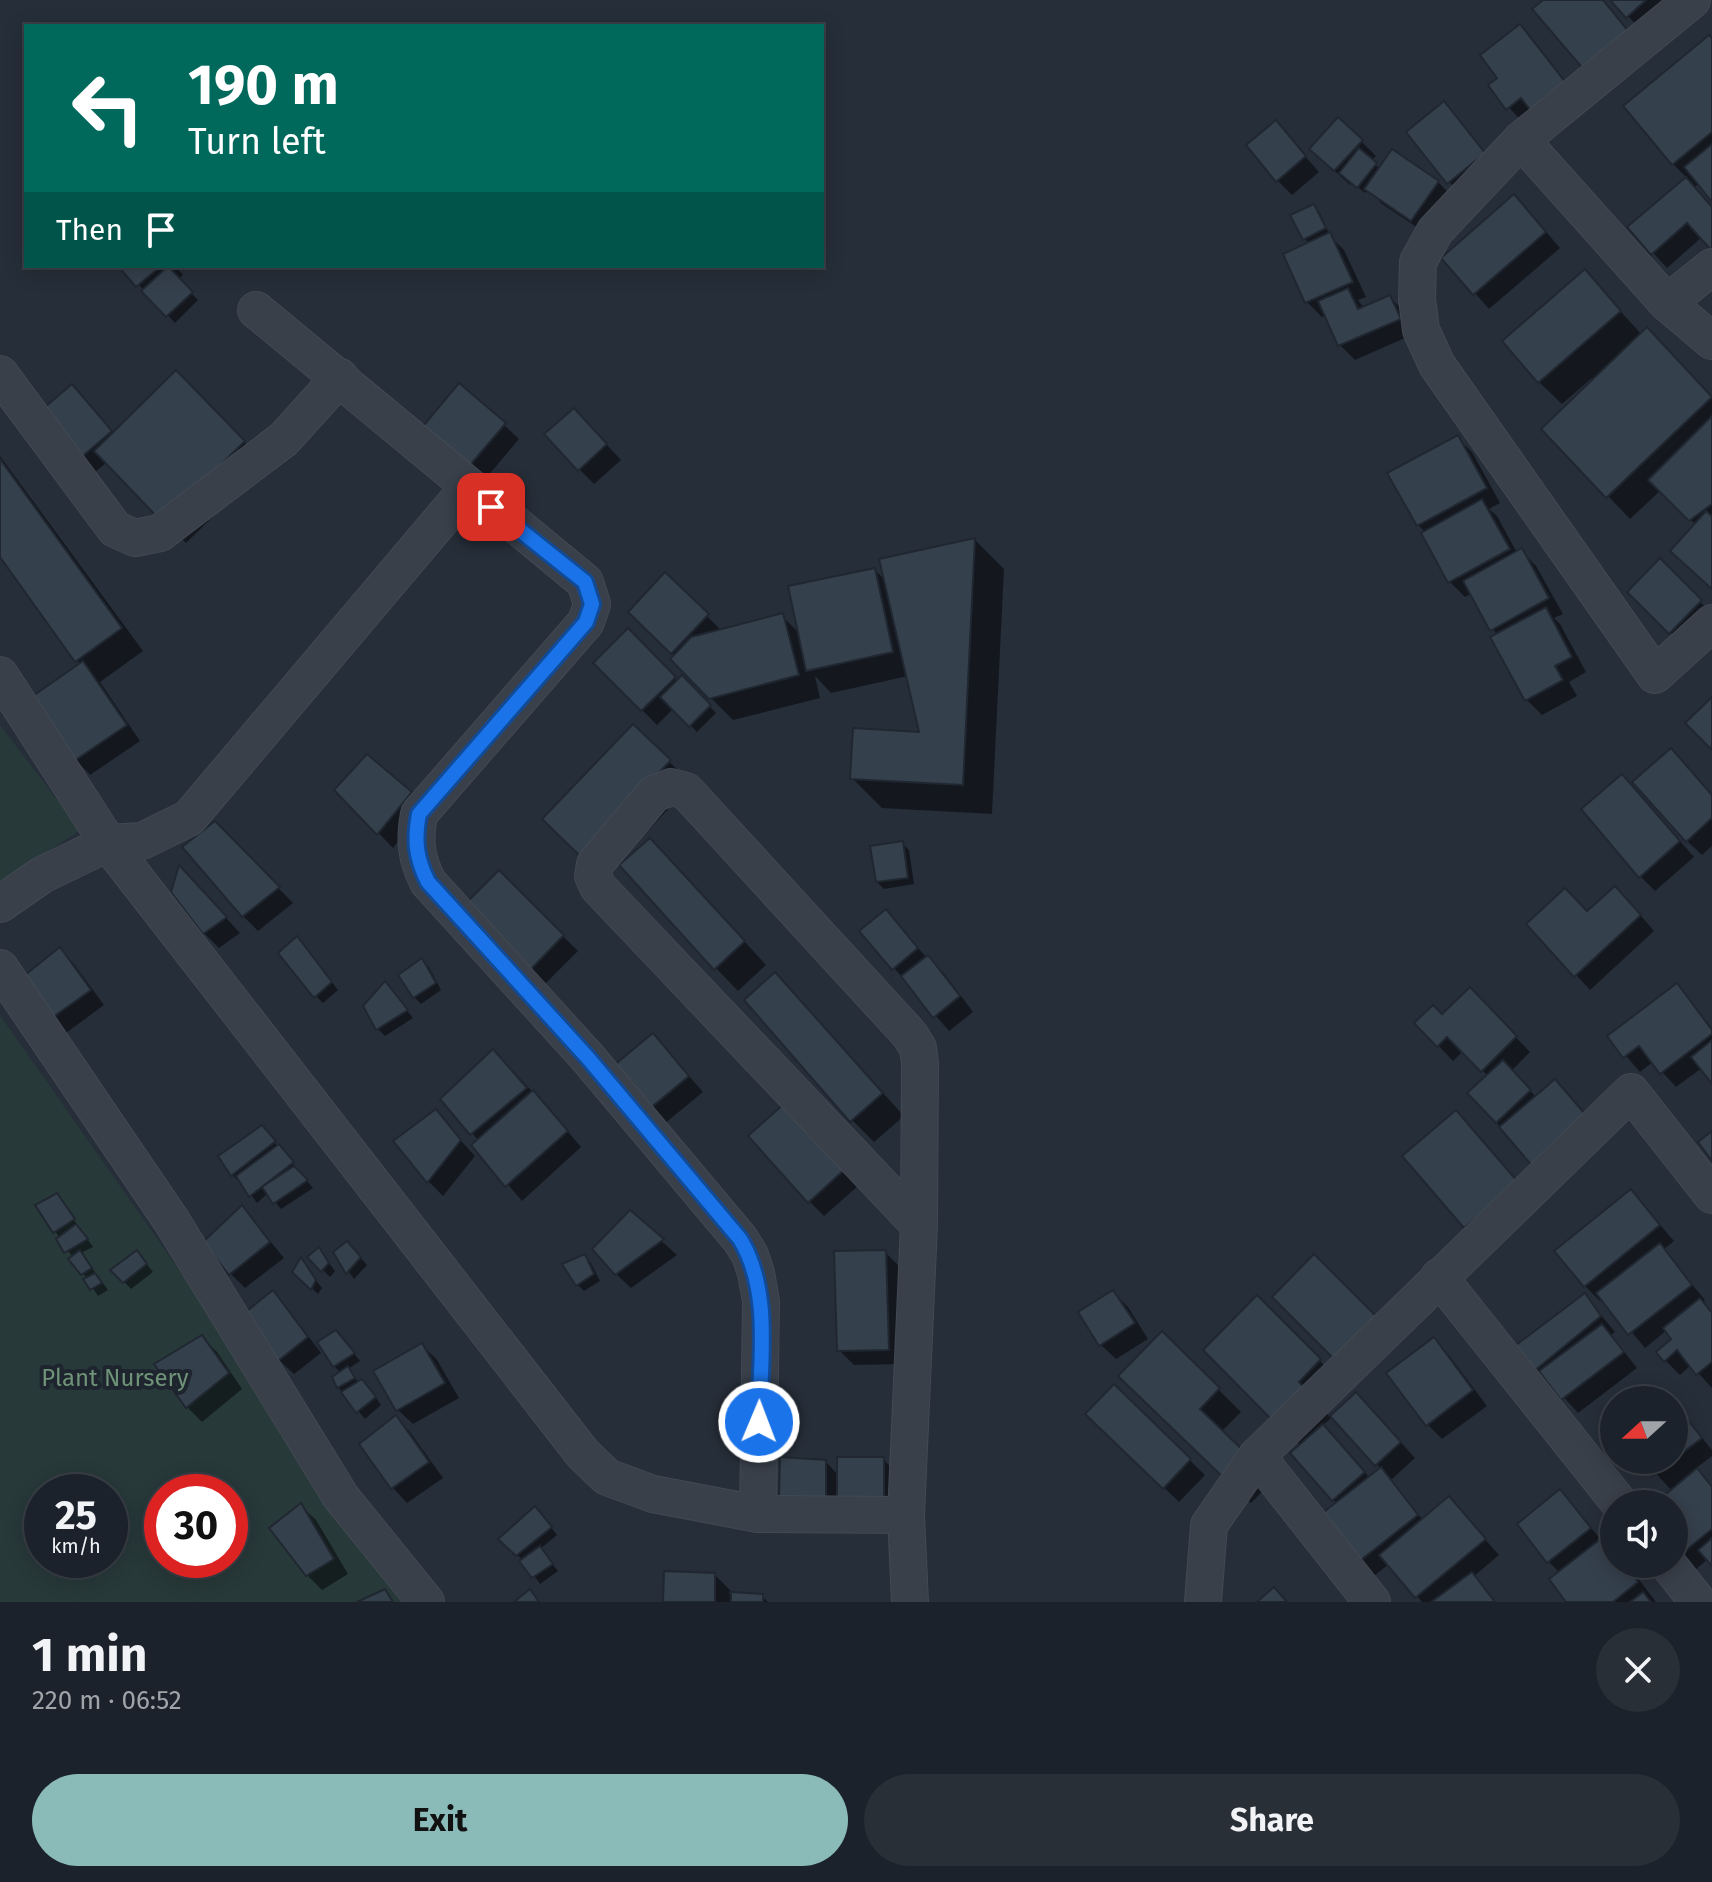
<!DOCTYPE html>
<html lang="en">
<head>
<meta charset="utf-8">
<style>
  :root { --surface:#1c222b; --page:#292f37; --text:#f1f3f6; --muted:#a0a4a9; --line:#3a3f47; --accent:#8bbbb9 }
  body { margin:0; font-family:"Fira Sans",sans-serif; background:var(--page); color:var(--text); height:100vh; display:flex; flex-direction:column; font-size:30px; white-space:nowrap }
  * { box-sizing:border-box; margin:0 }
  p { font-size:26px; color:var(--muted) }
  .icon { flex:none; width:44px; height:44px; fill:none; stroke:currentColor; stroke-width:2; stroke-linecap:round; stroke-linejoin:round }
  .map { position:relative; height:1602px; overflow:hidden }
  .sheet { display:flex; flex-direction:column; background:var(--surface); flex:1 }
  .sheet>* { flex:none }
  .hud { position:absolute; left:24px; top:24px; width:800px; height:244px; border-radius:0px; box-shadow:0 4px 20px #0003,0 0 0 2px var(--line); background:#00695c; color:#fff; overflow:hidden }
  .needle { width:52px; rotate:249deg }
  .tools { position:absolute; left:1600px; top:1386px; display:grid; gap:16px }
  .tools a { display:grid; place-items:center; width:88px; height:88px; border-radius:50%; background:var(--surface); box-shadow:0 4px 20px #0003,0 0 0 2px var(--line); font-size:40px }
  .speed { position:absolute; left:24px; top:1474px; display:flex; gap:16px; font-size:40px; font-weight:700; text-align:center }
  .speed>* { display:grid; place-content:center; width:104px; height:104px; border-radius:50%; background:var(--surface); box-shadow:0 4px 20px #0003,0 0 0 2px var(--line); line-height:1 }
  .speed small { font-size:20px; font-weight:400 }
  .speed .limit { border:12px solid #d22; background:#fff; color:#111 }
  .pin { position:absolute; display:grid; place-items:center; width:68px; height:68px; color:#fff; margin:-34px; border-radius:16px; box-shadow:0 4px 12px #0006 }
  .me { position:absolute; width:88px; margin:-44px; rotate:1deg; stroke-linejoin:round; filter:drop-shadow(0 0 6px #0008) }
  .turn { display:flex; align-items:center; gap:28px; height:168px; padding:0 32px; font-size:36px }
  .turn .icon { width:104px; height:104px; stroke-width:2.5 }
  .turn b { display:block; font-size:56px; line-height:68px }
  .then { display:flex; align-items:center; height:76px; padding:0 32px; background:#0003; gap:16px; font-size:30px }
  .round { display:grid; place-items:center; flex:none; width:84px; height:84px; border-radius:42px; background:var(--page) }
  .overview { display:flex; align-items:center; justify-content:space-between; height:136px; padding:0 32px }
  h1 { font-size:48px; font-weight:700; line-height:60px }
  .button { display:flex; gap:16px; margin-top:auto; padding:16px 32px }
  .button a { flex:1; height:92px; border-radius:48px; background:var(--accent); color:#111; font-size:32px; font-weight:700; line-height:92px; text-align:center }
  .button a+a { background:var(--page); color:var(--text) }
  .map>svg:first-child { display:block }
  .green { fill:#28393a; fill-rule:evenodd }
  .shadow { fill:#0007 }
  .building { fill:#35404d; stroke:#202731; stroke-width:2 }
  .lines { fill:none; stroke-linecap:round; stroke-linejoin:round }
  .minor-casing { stroke:#424953; stroke-width:38 }
  .minor { stroke:#39404a; stroke-width:36 }
  .route-casing { stroke:#114b97; stroke-width:20 }
  .route { stroke:#1a73e8; stroke-width:14 }
  .labels { text-anchor:middle; stroke-width:8; stroke-linejoin:round; paint-order:stroke }
  .park-label { font-size:24px; fill:#6f9377; stroke:#1e252f }
</style>
</head>
<body>
<div class="map">
<svg width="1712" height="1602" viewBox="0 0 1712 1602">
  <rect width="100%" height="100%" fill="#262e39"/>
  <g class="green">
    <polygon points="0,725 80,830 0,884"/>
    <path d="M0,1015L412,1602H0ZM42,1492H110V1560H42ZM162,1492H230V1560H162Z"/>
  </g>
  <g class="shadow">
    <polygon points="1613,0 1678,0 1642,31"/>
    <polygon points="1520,27 1535,42 1579,99 1523,123 1490,86 1500,78"/>
    <polygon points="1712,41 1712,199 1699,183 1694,188 1712,211 1712,249 1702,237 1667,268 1630,227 1687,178 1673,164"/>
    <polygon points="1444,104 1499,169 1463,198 1408,133"/>
    <polygon points="1276,123 1319,172 1292,195 1277,180"/>
    <polygon points="1361,141 1376,156 1371,161 1380,169 1438,182 1453,197 1427,234 1382,204 1368,189 1365,193 1352,182 1350,185 1326,163"/>
    <polygon points="1313,206 1320,213 1330,236 1344,250 1366,297 1358,300 1364,308 1390,297 1404,312 1414,334 1355,360 1340,345 1327,315 1322,317 1307,302 1285,255 1310,244 1304,238"/>
    <polygon points="1529,212 1560,248 1489,309 1444,258"/>
    <polygon points="121,266 175,266 183,275 178,279 198,300 175,323"/>
    <polygon points="1585,272 1642,335 1669,352 1712,397 1712,588 1696,525 1661,490 1630,519 1544,429 1594,381 1592,378 1562,404 1539,382"/>
    <polygon points="199,395 266,465 186,543 107,462 94,473 79,458 86,401 114,434"/>
    <polygon points="504,425 519,439 481,484 436,446"/>
    <polygon points="588,425 621,460 594,484 579,469"/>
    <polygon points="1457,437 1472,452 1500,503 1489,509 1497,516 1517,553 1522,551 1536,566 1563,614 1554,618 1560,624 1586,672 1569,682 1577,696 1542,715 1527,700 1497,635 1472,593 1465,597 1450,582 1424,534 1426,533 1418,525"/>
    <polygon points="0,456 143,651 100,682 140,741 90,775 76,760 81,665 0,553"/>
    <polygon points="975,540 1004,569 992,814 882,808 852,778 922,734 908,676 831,693 815,676 820,698 733,720 672,659 675,656 631,612 665,575 722,631 782,616 800,634 875,570 886,581"/>
    <polygon points="1660,561 1712,614 1685,647 1629,592"/>
    <polygon points="628,631 678,682 682,678 716,713 697,732 674,708 657,725 596,663"/>
    <polygon points="633,726 692,784 604,877"/>
    <polygon points="337,790 411,793 425,808 393,848"/>
    <polygon points="1636,791 1694,857 1655,891 1640,876"/>
    <polygon points="1712,796 1712,846 1702,855 1687,841"/>
    <polygon points="215,824 293,903 258,931 243,916"/>
    <polygon points="902,843 909,850 914,884 884,889 877,882"/>
    <polygon points="672,863 766,965 738,991 716,968"/>
    <polygon points="499,873 578,951 543,986 464,908"/>
    <polygon points="194,883 240,933 219,948 204,933"/>
    <polygon points="1630,903 1654,931 1590,990 1529,924"/>
    <polygon points="885,911 927,958 943,972 973,1012 949,1031 862,931"/>
    <polygon points="304,946 338,990 323,1003 316,996"/>
    <polygon points="59,949 74,964 104,1005 66,1033 23,980"/>
    <polygon points="422,961 429,967 441,990 421,1004 414,997"/>
    <polygon points="775,975 904,1116 874,1142 852,1120"/>
    <polygon points="1677,986 1712,1028 1712,1081 1702,1068 1676,1087 1653,1062 1640,1072 1609,1036"/>
    <polygon points="1470,990 1530,1052 1511,1071 1536,1097 1555,1081 1604,1137 1536,1167 1470,1093 1488,1076 1463,1051 1453,1061 1417,1023 1442,1017"/>
    <polygon points="391,991 413,1018 385,1036 378,1029 366,1007"/>
    <polygon points="653,1035 703,1092 664,1124 615,1068"/>
    <polygon points="508,1066 548,1108 581,1147 522,1201 474,1145 479,1141 472,1133"/>
    <polygon points="785,1105 858,1186 824,1216 809,1201"/>
    <polygon points="435,1112 475,1156 443,1196 428,1181"/>
    <polygon points="1456,1112 1539,1206 1488,1249 1405,1156"/>
    <polygon points="262,1128 313,1188 281,1209 268,1193 257,1203 241,1180 239,1181 232,1175"/>
    <polygon points="1631,1191 1674,1241 1663,1250 1705,1300 1702,1303 1712,1313 1712,1388 1691,1365 1680,1375 1665,1360 1674,1339 1667,1330 1645,1348 1603,1298 1600,1301 1585,1286"/>
    <polygon points="57,1196 93,1247 81,1253 108,1290 98,1296 55,1231"/>
    <polygon points="242,1207 284,1258 245,1288 230,1273"/>
    <polygon points="630,1213 677,1255 631,1288 616,1274"/>
    <polygon points="319,1250 335,1271 330,1277 310,1257"/>
    <polygon points="354,1250 367,1265 354,1279 335,1253"/>
    <polygon points="137,1252 153,1272 131,1289 113,1270"/>
    <polygon points="885,1252 900,1267 903,1364 854,1365 839,1350"/>
    <polygon points="584,1256 591,1263 600,1281 584,1291 577,1284"/>
    <polygon points="301,1261 322,1288 318,1294 295,1272"/>
    <polygon points="1113,1292 1128,1307 1148,1339 1116,1359 1101,1345"/>
    <polygon points="272,1293 287,1308 321,1353 294,1374 279,1360"/>
    <polygon points="1585,1296 1615,1332 1611,1335 1637,1368 1578,1413 1551,1383 1544,1389 1529,1375"/>
    <polygon points="1257,1298 1342,1383 1320,1406 1331,1418 1322,1426 1370,1478 1381,1469 1332,1417 1371,1409 1415,1458 1391,1480 1423,1520 1449,1499 1499,1555 1473,1577 1496,1602 1422,1602 1389,1564 1374,1576 1359,1562 1337,1504 1292,1453 1301,1446 1205,1350"/>
    <polygon points="1162,1334 1241,1412 1221,1432 1272,1482 1251,1503 1121,1376"/>
    <polygon points="202,1337 217,1352 242,1389 202,1422 187,1407 157,1365"/>
    <polygon points="1433,1339 1448,1354 1487,1406 1442,1439 1428,1425"/>
    <polygon points="343,1340 360,1361 348,1369 359,1383 362,1381 369,1388 381,1405 365,1419 338,1387 334,1378 341,1373 334,1366"/>
    <polygon points="422,1345 437,1360 459,1398 413,1424 398,1410"/>
    <polygon points="1114,1387 1205,1475 1179,1502 1088,1414"/>
    <polygon points="1674,1404 1712,1450 1712,1456 1695,1469 1712,1486 1712,1563 1708,1559 1695,1570 1680,1555 1674,1504 1657,1504 1672,1491 1644,1460 1674,1460"/>
    <polygon points="396,1417 410,1432 443,1478 407,1503 393,1488 361,1445"/>
    <polygon points="883,1459 898,1474 898,1517 796,1514 826,1462 839,1476"/>
    <polygon points="1560,1491 1602,1541 1614,1550 1614,1564 1627,1564 1656,1602 1569,1602 1560,1573 1549,1562"/>
    <polygon points="301,1506 316,1520 348,1574 322,1590 307,1575"/>
    <polygon points="542,1516 557,1535 540,1549 558,1571 540,1584 523,1560 507,1546"/>
    <polygon points="715,1575 730,1590 729,1594 762,1596 768,1602 665,1602"/>
  </g>
  <g class="building">
    <polygon points="1543,0 1603,0 1630,33 1585,71 1532,9"/>
    <polygon points="1610,0 1646,0 1626,18"/>
    <polygon points="1520,24 1566,83 1531,111 1521,98 1506,110 1488,85 1497,78 1480,55"/>
    <polygon points="1709,35 1712,38 1712,132 1672,165 1623,106"/>
    <polygon points="1444,101 1485,153 1447,184 1406,132"/>
    <polygon points="1338,117 1363,140 1334,171 1309,149"/>
    <polygon points="1276,120 1306,156 1276,182 1246,145"/>
    <polygon points="1712,144 1712,202 1684,167"/>
    <polygon points="1359,148 1377,163 1357,188 1339,173"/>
    <polygon points="1392,149 1439,181 1411,221 1364,189"/>
    <polygon points="1686,177 1712,207 1712,251 1687,223 1651,255 1627,227"/>
    <polygon points="1514,194 1546,232 1473,295 1441,258"/>
    <polygon points="1314,204 1326,228 1303,240 1290,215"/>
    <polygon points="1330,232 1353,282 1305,303 1283,254"/>
    <polygon points="118,266 161,266 136,287"/>
    <polygon points="168,266 193,292 166,317 141,291"/>
    <polygon points="1585,269 1621,311 1538,383 1502,341"/>
    <polygon points="1348,288 1358,309 1390,295 1401,319 1338,346 1318,301"/>
    <polygon points="1647,327 1712,397 1606,498 1541,429"/>
    <polygon points="176,370 245,441 162,522 94,451"/>
    <polygon points="459,383 506,423 465,471 419,431"/>
    <polygon points="72,384 112,431 78,460 38,413"/>
    <polygon points="574,408 607,444 578,471 544,434"/>
    <polygon points="1712,416 1712,504 1689,521 1648,480"/>
    <polygon points="1458,435 1487,488 1417,526 1387,473"/>
    <polygon points="0,459 122,628 75,662 0,557"/>
    <polygon points="1482,499 1510,549 1448,583 1421,533"/>
    <polygon points="1706,511 1712,516 1712,589 1670,551"/>
    <polygon points="975,538 963,785 850,779 853,728 919,732 879,559"/>
    <polygon points="1522,548 1549,598 1490,631 1463,581"/>
    <polygon points="1660,558 1702,600 1669,634 1627,592"/>
    <polygon points="875,568 893,652 806,671 788,586"/>
    <polygon points="665,572 709,614 671,654 628,612"/>
    <polygon points="1546,607 1572,657 1555,666 1563,680 1525,701 1490,637"/>
    <polygon points="783,613 799,675 709,699 670,659 691,637"/>
    <polygon points="628,628 676,677 641,711 593,663"/>
    <polygon points="83,661 127,725 74,761 30,698"/>
    <polygon points="682,675 711,705 689,727 660,697"/>
    <polygon points="1712,697 1712,750 1685,723"/>
    <polygon points="633,724 671,760 580,856 542,819"/>
    <polygon points="1671,748 1712,795 1712,818 1686,842 1632,782"/>
    <polygon points="367,754 412,792 377,835 334,790"/>
    <polygon points="1622,774 1680,841 1639,878 1581,809"/>
    <polygon points="215,821 280,887 242,917 182,847"/>
    <polygon points="650,838 745,941 714,970 619,865"/>
    <polygon points="903,841 908,878 876,882 870,846"/>
    <polygon points="179,865 227,917 203,934 171,892"/>
    <polygon points="499,870 564,935 527,973 461,908"/>
    <polygon points="1615,886 1641,915 1574,977 1526,924 1565,888 1587,911"/>
    <polygon points="886,909 918,948 892,970 859,931"/>
    <polygon points="297,936 332,982 314,998 278,953"/>
    <polygon points="60,947 91,990 49,1020 20,979"/>
    <polygon points="928,955 960,996 933,1018 901,976"/>
    <polygon points="422,958 436,983 413,998 398,975"/>
    <polygon points="775,972 883,1093 850,1122 744,1000"/>
    <polygon points="385,981 408,1010 376,1030 363,1006"/>
    <polygon points="1677,983 1712,1030 1712,1034 1660,1074 1639,1046 1623,1058 1607,1036"/>
    <polygon points="1470,987 1517,1036 1481,1072 1447,1037 1437,1047 1414,1023 1433,1005 1442,1014"/>
    <polygon points="653,1033 689,1076 648,1110 612,1067"/>
    <polygon points="1712,1040 1712,1084 1691,1057"/>
    <polygon points="493,1049 527,1088 470,1135 440,1099"/>
    <polygon points="1503,1060 1531,1090 1496,1123 1467,1093"/>
    <polygon points="1555,1079 1591,1121 1534,1168 1499,1127"/>
    <polygon points="533,1090 568,1131 505,1187 471,1145"/>
    <polygon points="785,1103 844,1170 808,1203 748,1136"/>
    <polygon points="436,1109 461,1140 427,1183 393,1141"/>
    <polygon points="1456,1110 1518,1182 1464,1228 1402,1156"/>
    <polygon points="262,1125 276,1141 231,1176 218,1156"/>
    <polygon points="1712,1131 1712,1161 1698,1142"/>
    <polygon points="279,1144 294,1162 249,1197 236,1176"/>
    <polygon points="294,1166 308,1180 273,1204 262,1187"/>
    <polygon points="1631,1189 1660,1225 1584,1287 1554,1251"/>
    <polygon points="57,1193 75,1219 53,1233 35,1205"/>
    <polygon points="242,1205 270,1242 229,1275 203,1242"/>
    <polygon points="630,1210 664,1239 615,1275 592,1249"/>
    <polygon points="76,1224 88,1239 64,1253 56,1239"/>
    <polygon points="347,1241 361,1257 346,1274 333,1252"/>
    <polygon points="1660,1243 1692,1285 1628,1335 1596,1293"/>
    <polygon points="319,1247 329,1263 321,1272 307,1257"/>
    <polygon points="80,1250 92,1268 81,1275 68,1259"/>
    <polygon points="137,1250 147,1264 123,1283 110,1270"/>
    <polygon points="886,1250 889,1350 837,1351 834,1251"/>
    <polygon points="585,1254 594,1274 576,1286 562,1264"/>
    <polygon points="1314,1254 1377,1317 1335,1360 1272,1297"/>
    <polygon points="301,1257 316,1280 311,1290 292,1272"/>
    <polygon points="95,1273 102,1283 90,1290 83,1279"/>
    <polygon points="273,1290 308,1337 278,1361 242,1315"/>
    <polygon points="1113,1290 1135,1323 1099,1346 1078,1312"/>
    <polygon points="1585,1293 1601,1316 1528,1376 1508,1351"/>
    <polygon points="1257,1295 1321,1359 1299,1382 1310,1394 1278,1426 1203,1350"/>
    <polygon points="1700,1298 1712,1313 1712,1362 1696,1375 1677,1350 1664,1362 1656,1352 1671,1339 1663,1328"/>
    <polygon points="1602,1324 1624,1352 1561,1400 1539,1371"/>
    <polygon points="336,1330 355,1353 333,1367 317,1342"/>
    <polygon points="1162,1331 1220,1388 1200,1409 1251,1458 1228,1482 1118,1376"/>
    <polygon points="202,1335 229,1373 186,1408 154,1364"/>
    <polygon points="1434,1337 1473,1390 1426,1426 1386,1373"/>
    <polygon points="422,1343 445,1383 396,1411 373,1371"/>
    <polygon points="348,1366 355,1378 337,1388 332,1377"/>
    <polygon points="362,1379 376,1397 356,1413 341,1392"/>
    <polygon points="1114,1384 1191,1459 1163,1489 1085,1414"/>
    <polygon points="1356,1392 1401,1442 1375,1466 1330,1416"/>
    <polygon points="1674,1402 1702,1438 1674,1459"/>
    <polygon points="396,1415 429,1462 391,1489 359,1444"/>
    <polygon points="1323,1424 1365,1472 1332,1501 1290,1453"/>
    <polygon points="780,1457 826,1460 826,1509 779,1500"/>
    <rect x="837" y="1457" width="47" height="45"/>
    <polygon points="1641,1460 1673,1460 1653,1476"/>
    <polygon points="1381,1467 1418,1515 1357,1563 1320,1515"/>
    <polygon points="1697,1468 1712,1487 1712,1529 1679,1556 1674,1551 1674,1504 1654,1504"/>
    <polygon points="1560,1489 1591,1528 1547,1563 1517,1524"/>
    <polygon points="1449,1496 1486,1539 1415,1598 1379,1555"/>
    <polygon points="301,1503 334,1559 306,1576 269,1528"/>
    <polygon points="535,1506 552,1527 516,1556 498,1539"/>
    <polygon points="1603,1537 1614,1551 1614,1564 1624,1564 1638,1582 1613,1602 1566,1602 1549,1579"/>
    <polygon points="1712,1538 1712,1566 1698,1550"/>
    <polygon points="540,1546 553,1564 532,1578 519,1561"/>
    <polygon points="664,1571 715,1573 715,1602 663,1602"/>
    <polygon points="1472,1572 1495,1602 1431,1602"/>
    <polygon points="1274,1587 1287,1602 1257,1602"/>
    <polygon points="385,1589 393,1602 357,1602"/>
    <polygon points="530,1589 539,1602 514,1602"/>
    <polygon points="731,1592 763,1594 763,1602 731,1602"/>
    <polygon points="1643,1592 1651,1602 1630,1602"/>
  </g>
  <g class="lines">
    <g class="minor-casing">
      <g id="minor">
        <polyline points="1692,0 1521,140 1435,231 1418,262 1417,299 1421,330 1437,365 1655,675 1712,623"/>
        <polyline points="1521,140 1667,303 1712,341"/>
        <polyline points="1667,303 1712,267"/>
        <polyline points="0,374 115,529 135,538 160,533 284,439 340,377"/>
        <path d="M0,675L108,843L583,1454L607,1477L653,1494L758,1514L761,1301L756,1273L750,1255L740,1239L588,1058L428,882C416,858 414,841 419,814L586,622L592,604L585,582L256,310"/>
        <polyline points="0,904 42,875 108,843 142,841 189,818 468,488"/>
        <polyline points="0,968 171,1220 341,1497 426,1602"/>
        <polyline points="1439,1277 1620,1504"/>
        <polyline points="1257,1456 1372,1602"/>
        <polyline points="758,1514 906,1515"/>
        <polyline points="1668,1564 1698,1602"/>
        <polyline points="910,1602 906,1515 919,1225 920,1063 918,1048 910,1035 686,791 671,787 654,794 595,864 593,876 598,887 919,1225"/>
        <polyline points="1203,1602 1209,1525 1257,1456 1631,1092 1712,1195"/>
      </g>
    </g>
    <use href="#minor" class="minor"/>
  </g>
  <g class="lines">
    <g class="route-casing">
      <path id="route" d="M491,507L585,582L592,604L586,622L419,814C414,841 416,858 428,882L588,1058L740,1239C772,1291 760,1364 759,1422"/>
    </g>
    <use href="#route" class="route"/>
  </g>
  <g class="labels">
    <g class="park-label">
      <text x="115" y="1386">Plant Nursery</text>
    </g>
  </g>
</svg>
<div class="tools">
<a><svg class="needle" viewBox="-14 -14 28 28"><path d="M0-13l5 13h-10z" fill="#e53935"/><path d="M0 13l5-13h-10z" fill="#a0a4a9"/></svg></a>
<a><svg class="icon" aria-label="sound" viewBox="0 0 24 24"><path d="M4 9h4l5-4v14l-5-4H4zM17 9q2 3 0 6"/></svg></a>
</div>
<div class="speed"><div>25<small>km/h</small></div><div class="limit">30</div></div>
<div class="pin" style="left:491px;top:507px;background:#d93025"><svg class="icon" aria-label="arrive" viewBox="0 0 24 24"><path d="M6 21V4h12l-3 4 3 4H6"/></svg></div>
<svg class="me" style="left:759px;top:1422px" viewBox="-20 -20 40 40"><circle r="17" fill="#1a73e8" stroke="#fff" stroke-width="3"/><path d="M0-11L8 9 0 5-8 9z" fill="#fff"/></svg>
<div class="hud">
<div class="turn"><svg class="icon" aria-label="left" viewBox="0 0 24 24"><path d="M17 20v-9H6M10 6l-5 5 5 5"/></svg><div><b>190 m</b>Turn left</div></div>
<div class="then">Then<svg class="icon" aria-label="arrive" viewBox="0 0 24 24"><path d="M6 21V4h12l-3 4 3 4H6"/></svg></div>
</div>
</div>
<section class="sheet">
<div class="overview"><div><h1>1 min</h1><p>220 m · 06:52</p></div><a class="round"><svg class="icon" aria-label="close" viewBox="0 0 24 24"><path d="M6 6l12 12M18 6L6 18"/></svg></a></div>
<div class="button"><a>Exit</a><a>Share</a></div>
</section>
</body>
</html>
